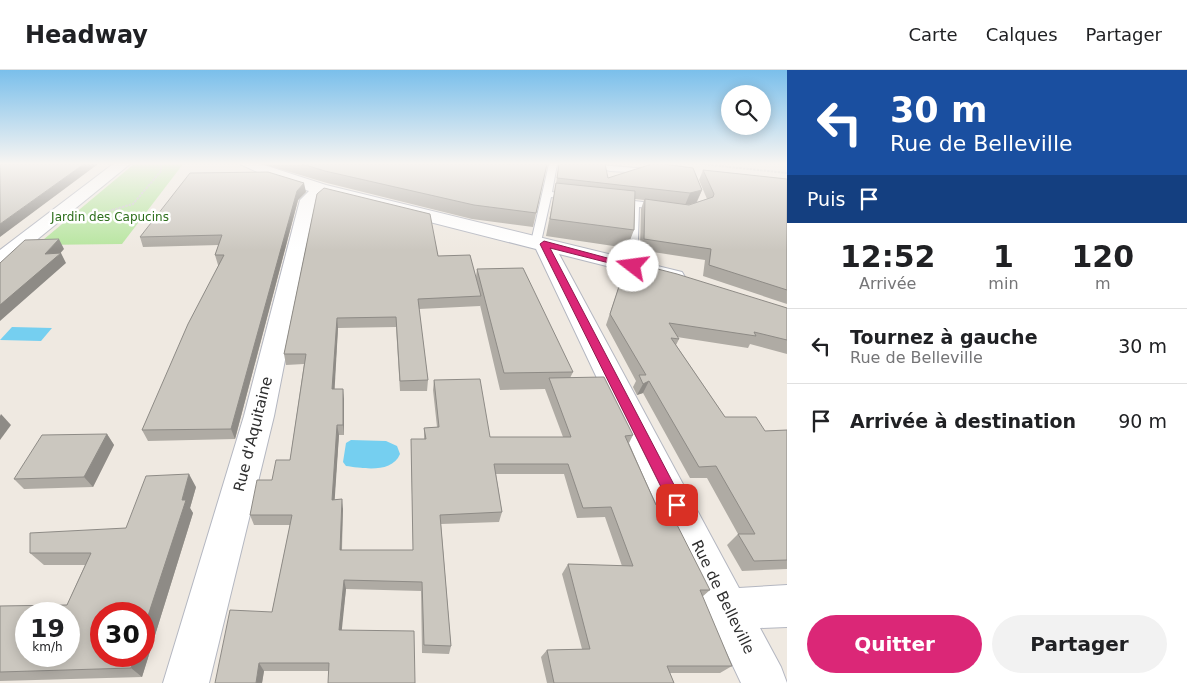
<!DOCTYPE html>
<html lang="fr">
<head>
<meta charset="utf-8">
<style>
  :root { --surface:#fff; --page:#f2f2f2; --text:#202124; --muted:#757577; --line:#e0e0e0; --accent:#db2777 }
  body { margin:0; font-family:"DejaVu Sans",sans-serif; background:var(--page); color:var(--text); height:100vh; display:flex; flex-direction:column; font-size:19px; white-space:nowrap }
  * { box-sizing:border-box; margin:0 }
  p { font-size:16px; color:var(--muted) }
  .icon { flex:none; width:28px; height:28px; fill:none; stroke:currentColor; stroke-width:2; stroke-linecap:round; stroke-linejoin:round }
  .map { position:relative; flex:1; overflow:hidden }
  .panel { display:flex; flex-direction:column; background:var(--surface); width:400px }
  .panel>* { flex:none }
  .guide { background:#1a4fa0; color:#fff; overflow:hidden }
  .tools { position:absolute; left:721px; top:15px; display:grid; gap:10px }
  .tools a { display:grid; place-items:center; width:50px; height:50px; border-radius:50%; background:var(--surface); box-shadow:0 2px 12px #0003; font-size:25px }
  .speed { position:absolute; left:15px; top:532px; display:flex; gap:10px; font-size:25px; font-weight:700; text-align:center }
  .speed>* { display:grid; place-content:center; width:65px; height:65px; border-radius:50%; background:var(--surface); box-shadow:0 2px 12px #0003; line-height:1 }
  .speed small { font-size:12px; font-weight:400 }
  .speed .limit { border:8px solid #d22; background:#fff; color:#111 }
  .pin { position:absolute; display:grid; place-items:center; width:42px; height:42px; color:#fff; margin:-21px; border-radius:10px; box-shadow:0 2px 8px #0006 }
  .me { position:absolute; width:55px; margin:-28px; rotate:285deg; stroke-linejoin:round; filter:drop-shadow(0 0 4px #0008) }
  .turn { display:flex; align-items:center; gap:18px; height:105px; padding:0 20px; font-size:22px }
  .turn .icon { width:65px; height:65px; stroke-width:2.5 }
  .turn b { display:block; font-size:35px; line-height:42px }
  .then { display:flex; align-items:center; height:48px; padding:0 20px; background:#0003; gap:10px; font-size:19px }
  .eta { display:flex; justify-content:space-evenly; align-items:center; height:85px; text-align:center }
  .eta b { font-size:30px; font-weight:600; line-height:35px }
  .primary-button { display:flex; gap:10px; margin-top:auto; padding:10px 20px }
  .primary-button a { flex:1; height:58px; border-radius:30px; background:var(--accent); color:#fff; font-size:20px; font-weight:600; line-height:58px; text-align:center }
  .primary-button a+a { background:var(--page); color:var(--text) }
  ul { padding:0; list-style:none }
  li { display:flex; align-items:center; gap:15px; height:75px; padding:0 20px; border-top:1px solid var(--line) }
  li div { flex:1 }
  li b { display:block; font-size:19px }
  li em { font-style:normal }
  header { display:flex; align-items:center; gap:30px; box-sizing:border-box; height:70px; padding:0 25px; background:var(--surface); border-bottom:1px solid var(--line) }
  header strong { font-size:24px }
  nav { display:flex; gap:28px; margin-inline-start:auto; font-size:18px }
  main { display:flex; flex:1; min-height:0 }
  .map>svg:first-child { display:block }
  .green { fill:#b6e59e }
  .water { fill:#75cff0 }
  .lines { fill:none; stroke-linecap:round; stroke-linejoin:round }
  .lane-casing { stroke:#b4b7c1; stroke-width:2 }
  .street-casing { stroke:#b4b7c1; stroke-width:2 }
  .secondary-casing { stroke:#b4b7c1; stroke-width:2 }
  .path { stroke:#c9c9c9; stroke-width:2; stroke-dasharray:2.5 1; stroke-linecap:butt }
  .lane { fill:#fff; fill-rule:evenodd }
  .street { fill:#fff; fill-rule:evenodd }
  .secondary { fill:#fff; fill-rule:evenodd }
  .wall { fill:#afaba4; fill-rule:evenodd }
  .shaded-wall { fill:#8e8b86 }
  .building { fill:#cbc7bf; stroke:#8e8b86; fill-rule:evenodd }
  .route { fill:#db2777; stroke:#8e194d }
  .labels { text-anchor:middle; stroke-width:5; stroke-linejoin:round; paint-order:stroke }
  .far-park-label { font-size:12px; fill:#2c6e1b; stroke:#fff }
  .street-label { font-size:15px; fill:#2e2e2e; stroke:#fff }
</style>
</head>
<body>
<header>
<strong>Headway</strong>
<nav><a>Carte</a><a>Calques</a><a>Partager</a></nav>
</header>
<main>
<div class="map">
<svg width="787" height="613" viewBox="0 0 787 613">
  <rect width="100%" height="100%" fill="#efe9e1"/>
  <polygon class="green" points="134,94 183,94 122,174 37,175"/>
  <g class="water">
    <polygon points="12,257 52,258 41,271 0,270"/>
    <path d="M351,370L386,371L397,376L400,384C392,404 362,398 346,396L343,392L346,373Z"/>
  </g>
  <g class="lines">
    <g class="lane-casing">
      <g id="lane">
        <polygon points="549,94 557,94 552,122 575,127 571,130 551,127 541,172 536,175 531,172"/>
        <polygon points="587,94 648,99 652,101 648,103 610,101"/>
        <polygon points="617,129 660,134 664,137 660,140 639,137 637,198 629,198 628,196 631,136 614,134 613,132"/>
      </g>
    </g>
    <g class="street-casing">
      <polygon id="street" points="240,94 261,94 326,115 682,202 685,207 682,212 674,213 559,184 739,518 787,515 787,557 760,558 781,597 787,613 741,613 536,179 324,125 316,132 274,346 209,613 163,613 244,346 300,130 309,121 272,109"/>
    </g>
    <g class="secondary-casing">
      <polygon id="secondary" points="113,94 130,94 7,194 0,196 0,180"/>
    </g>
    <g class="path">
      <polyline points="701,94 787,103"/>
      <polyline points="95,145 133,134 161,101 161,94"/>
    </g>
    <use href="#lane" class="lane"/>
    <use href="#street" class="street"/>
    <use href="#secondary" class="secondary"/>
  </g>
  <g class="wall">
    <polygon points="263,94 547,94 533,157 472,149 327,113"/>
    <polygon points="559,94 605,94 608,108 702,120 697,132 707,129 699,110 703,100 787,109 787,234 703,206 705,190 640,180 641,139 644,130 635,129 634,160 627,178 546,166 555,120"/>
    <polygon points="306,122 298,130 235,369 148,371 142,360 219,195 218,195 215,185 219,175 143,177 140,167"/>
    <path d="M317,124L438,186L476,207L477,199L573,302L570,308L633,365L629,373L656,435L710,520L702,527L732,596L720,603H670L674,613H547L541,587L547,580L582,579L562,504L568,494L622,496L605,447L577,448L564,404H496L502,442L499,452L441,454L451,576L449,584L422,583L421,521L346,519L341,560L329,601H264L262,613H215L272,542L290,455H254L250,445L272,410L290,390L304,294L286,295L284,284ZM480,235L500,320L545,319L563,367H490L434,310L433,320L437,357L424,358V369H411L413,480H342L343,439L334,430L339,365H344V329L334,319L338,258L396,257L400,321H427L428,310L419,239L480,236Z"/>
    <polygon points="625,198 787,238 787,284 750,274 748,278 677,267 679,269 676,275 725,347 765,361 787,360 787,499 742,501 727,475 738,464 707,408 690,408 643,323 637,325 633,317 636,311 606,255"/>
    <polygon points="107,364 114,375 93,417 24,419 14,409"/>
    <polygon points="196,417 190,438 193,443 142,607 0,611 0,536 67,535 85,495 44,495 30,483 126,458"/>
  </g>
  <g class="shaded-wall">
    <polygon points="84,94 98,94 0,167 0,154"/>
    <polygon points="304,113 306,122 298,130 235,369 231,359 297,121"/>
    <polygon points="702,120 696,133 685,135 690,123"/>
    <polygon points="59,169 64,179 57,187 61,183 66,193 0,251 0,235 45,184"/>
    <polygon points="337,248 338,258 334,330 332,319"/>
    <polygon points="649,311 643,323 637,325 643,314"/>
    <polygon points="343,319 344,329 344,365 343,355"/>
    <polygon points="1,344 11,355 0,370 0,346"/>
    <polygon points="337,355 339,365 334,440 332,430"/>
    <polygon points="107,364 114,375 93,417 84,407"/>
    <polygon points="189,404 196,417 190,438 193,443 142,607 131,598 134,586 144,586 144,558"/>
    <polygon points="342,429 343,439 341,489 340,480"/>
    <polygon points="344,510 346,519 341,568 339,560"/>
    <polygon points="259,593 264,601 262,613 256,613"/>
  </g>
  <g class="building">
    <polygon points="0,94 84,94 0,154"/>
    <polygon points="302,94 547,94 536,143 474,135 325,101"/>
    <polygon points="559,94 605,94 608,108 652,94 663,94 693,98 702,120 690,123 557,108"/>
    <polygon points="703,100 787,109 787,220 709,195 711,179 644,169 645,129 689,135 713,127 714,124"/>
    <polygon points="268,102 304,113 297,121 231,359 142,360 188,254 224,185 215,185 222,165 140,167 190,103"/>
    <polygon points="556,113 635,121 634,160 550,149"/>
    <polygon points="324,118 430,144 438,186 470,185 481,226 418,229 428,310 400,311 396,247 337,248 332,319 343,319 343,355 337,355 332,430 342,429 340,480 413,480 411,369 426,369 424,358 439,357 434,310 480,309 490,367 571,367 549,308 604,307 633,365 625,366 656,435 667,435 710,520 700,520 732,596 667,596 674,613 554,613 547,580 590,579 568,494 633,496 611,437 583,438 568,394 494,394 502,442 440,445 451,576 424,575 422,512 344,510 339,560 414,561 415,613 328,613 329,593 259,593 256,613 215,613 230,540 272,542 292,445 250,445 257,410 272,410 276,390 290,390 306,284 284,284 317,124"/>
    <polygon points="59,169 45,184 61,183 0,235 0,193 25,170"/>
    <polygon points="650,197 677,204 787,238 787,270 754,262 756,266 669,253 679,269 671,268 725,347 756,347 765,361 787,360 787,490 754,491 738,464 755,464 716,396 699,397 649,311 643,314 639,305 646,305 610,244 625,198"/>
    <polygon points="523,198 573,302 504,303 477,199"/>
    <polygon points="107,364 84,407 14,409 42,365"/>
    <path d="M189,404L182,430H186L144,558V544H101V586H134L131,598L0,602V536L67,535L91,483H30V463L126,458L146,406ZM26,544H69V586H26Z"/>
  </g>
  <linearGradient id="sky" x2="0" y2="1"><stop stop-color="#7abfeb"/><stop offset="0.52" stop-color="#f8f5f2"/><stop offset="1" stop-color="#f8f5f2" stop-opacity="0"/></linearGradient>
  <rect width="787" height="180" fill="url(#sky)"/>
  <polygon class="route" points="544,171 637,196 633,199 550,178 682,430 684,435 682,439 677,441 672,439 540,174"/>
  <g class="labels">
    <g class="far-park-label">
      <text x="110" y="151">Jardin des Capucins</text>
    </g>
    <g class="street-label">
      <text transform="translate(253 364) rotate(-76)" y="5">Rue d'Aquitaine</text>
      <text transform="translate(723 527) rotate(64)" y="5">Rue de Belleville</text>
    </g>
  </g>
</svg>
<div class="tools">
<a><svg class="icon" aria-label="search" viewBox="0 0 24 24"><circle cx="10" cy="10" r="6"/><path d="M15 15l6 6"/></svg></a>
</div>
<div class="speed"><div>19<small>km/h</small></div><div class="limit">30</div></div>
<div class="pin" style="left:677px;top:435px;background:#d93025"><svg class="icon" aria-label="arrive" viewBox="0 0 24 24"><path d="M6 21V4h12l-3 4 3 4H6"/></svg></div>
<svg class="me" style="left:633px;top:196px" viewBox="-20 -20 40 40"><circle r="19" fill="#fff"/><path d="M0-13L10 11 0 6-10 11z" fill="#db2777"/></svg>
</div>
<section class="panel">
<div class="guide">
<div class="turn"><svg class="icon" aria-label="left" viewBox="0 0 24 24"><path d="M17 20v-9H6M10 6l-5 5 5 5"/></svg><div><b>30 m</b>Rue de Belleville</div></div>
<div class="then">Puis<svg class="icon" aria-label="arrive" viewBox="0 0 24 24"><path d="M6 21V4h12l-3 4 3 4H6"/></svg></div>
</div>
<div class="eta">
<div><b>12:52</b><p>Arrivée</p></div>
<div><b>1</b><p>min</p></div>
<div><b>120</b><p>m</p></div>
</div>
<ul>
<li><svg class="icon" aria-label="left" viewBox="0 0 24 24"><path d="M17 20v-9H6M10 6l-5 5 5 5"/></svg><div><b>Tournez à gauche</b><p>Rue de Belleville</p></div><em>30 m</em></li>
<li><svg class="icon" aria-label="arrive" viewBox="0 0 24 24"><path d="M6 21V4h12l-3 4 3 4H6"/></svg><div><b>Arrivée à destination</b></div><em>90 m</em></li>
</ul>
<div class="primary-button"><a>Quitter</a><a>Partager</a></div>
</section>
</main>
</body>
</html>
